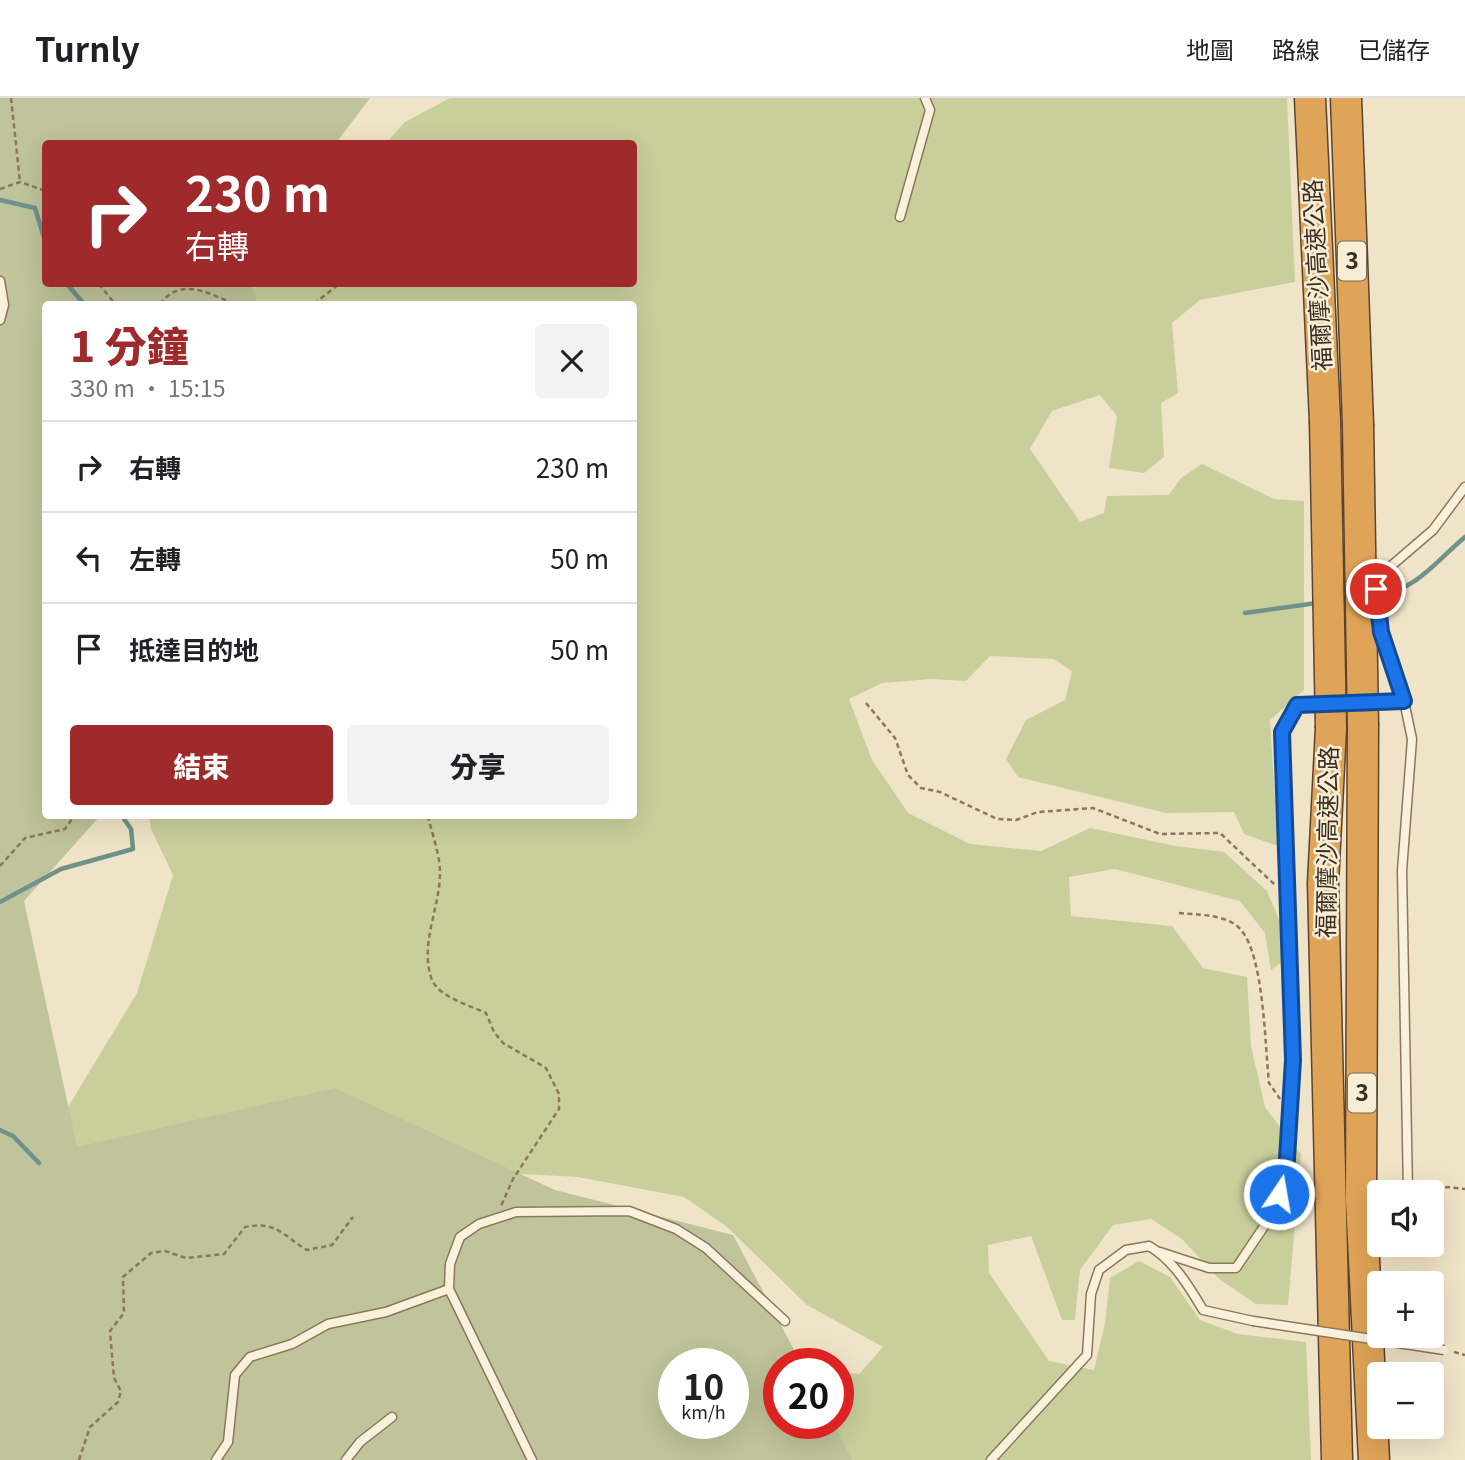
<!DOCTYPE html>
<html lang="zh-TW">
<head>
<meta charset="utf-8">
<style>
  :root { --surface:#fff; --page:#f2f2f2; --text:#202124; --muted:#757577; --line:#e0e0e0; --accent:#9e2a2b }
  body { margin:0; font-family:Georgia,"Noto Sans TC",serif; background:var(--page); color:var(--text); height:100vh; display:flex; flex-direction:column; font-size:26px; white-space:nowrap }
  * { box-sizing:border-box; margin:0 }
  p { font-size:23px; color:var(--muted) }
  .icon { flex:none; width:38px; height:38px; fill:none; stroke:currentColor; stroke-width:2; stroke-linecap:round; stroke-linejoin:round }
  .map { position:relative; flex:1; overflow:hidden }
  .drawer { position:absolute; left:42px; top:203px; width:595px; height:518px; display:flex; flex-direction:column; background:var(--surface); border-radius:7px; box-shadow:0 7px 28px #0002 }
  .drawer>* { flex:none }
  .guide { position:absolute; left:42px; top:42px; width:595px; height:147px; border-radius:7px; box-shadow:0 7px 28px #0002; background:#9e2a2b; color:#fff; overflow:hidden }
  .buttons { position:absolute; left:1367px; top:1082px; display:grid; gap:14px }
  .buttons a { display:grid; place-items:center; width:77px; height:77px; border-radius:7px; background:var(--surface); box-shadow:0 7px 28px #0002; font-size:35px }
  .speed { position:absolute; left:658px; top:1250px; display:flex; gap:14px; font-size:35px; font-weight:700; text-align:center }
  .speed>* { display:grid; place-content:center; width:91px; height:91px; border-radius:50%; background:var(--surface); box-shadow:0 7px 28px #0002; line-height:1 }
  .speed small { font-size:18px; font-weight:400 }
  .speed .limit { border:10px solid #d22; background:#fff; color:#111 }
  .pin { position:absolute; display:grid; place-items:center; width:60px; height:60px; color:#fff; margin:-30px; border:4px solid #fff; border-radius:50%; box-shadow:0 2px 7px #0007 }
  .me { position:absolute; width:77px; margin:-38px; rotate:12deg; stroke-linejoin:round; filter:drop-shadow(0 0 5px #0008) }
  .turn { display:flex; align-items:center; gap:24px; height:147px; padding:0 28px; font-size:32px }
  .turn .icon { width:91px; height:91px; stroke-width:2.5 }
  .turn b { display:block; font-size:49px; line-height:60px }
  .round { display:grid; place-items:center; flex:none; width:74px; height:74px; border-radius:7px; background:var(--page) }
  .overview { display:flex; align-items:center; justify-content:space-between; height:119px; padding:0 28px }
  h1 { font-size:42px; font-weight:800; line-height:52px; color:var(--accent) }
  .primary-button { display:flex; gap:14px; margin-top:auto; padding:14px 28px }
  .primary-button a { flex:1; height:80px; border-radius:7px; background:var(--accent); color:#fff; font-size:28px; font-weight:800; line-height:80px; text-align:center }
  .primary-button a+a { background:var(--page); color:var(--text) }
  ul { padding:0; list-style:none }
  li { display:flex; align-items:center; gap:21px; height:91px; padding:0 28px; border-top:2px solid var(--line) }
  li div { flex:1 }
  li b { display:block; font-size:26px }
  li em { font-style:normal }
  header { display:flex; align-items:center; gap:42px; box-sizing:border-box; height:98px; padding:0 35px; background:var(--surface); border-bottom:2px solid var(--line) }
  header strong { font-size:33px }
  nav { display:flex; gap:38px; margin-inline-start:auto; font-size:24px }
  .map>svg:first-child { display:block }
  .green { fill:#c9cf9b; fill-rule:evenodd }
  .cemetery { fill:#bfc49a; fill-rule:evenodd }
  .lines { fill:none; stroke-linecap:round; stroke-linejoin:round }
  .stream { stroke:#6f938a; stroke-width:4.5 }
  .lane-casing { stroke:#8d765c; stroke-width:11 }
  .highway-casing { stroke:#5b4430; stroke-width:33 }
  .path { stroke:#8d765c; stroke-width:2.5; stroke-dasharray:5 3.5; stroke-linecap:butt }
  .lane { stroke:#faf1dc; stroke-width:8 }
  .highway { stroke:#e0a458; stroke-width:30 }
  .lane-bridge-casing { stroke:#8d765c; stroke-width:11; stroke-linecap:butt }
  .highway-bridge-casing { stroke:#5b4430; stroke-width:33; stroke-linecap:butt }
  .lane-bridge { stroke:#faf1dc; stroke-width:8 }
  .highway-bridge { stroke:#e0a458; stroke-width:30 }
  .route-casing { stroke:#114b97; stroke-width:18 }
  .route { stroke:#1a73e8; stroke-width:12 }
  .labels { text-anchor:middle; stroke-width:5; stroke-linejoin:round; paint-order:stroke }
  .shield { fill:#f7eed8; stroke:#756857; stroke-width:2 }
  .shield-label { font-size:23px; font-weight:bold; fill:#3d2e20 }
  .street-label { font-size:24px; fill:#3d2e20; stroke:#f7eed8 }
</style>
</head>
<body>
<header>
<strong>Turnly</strong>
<nav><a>地圖</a><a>路線</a><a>已儲存</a></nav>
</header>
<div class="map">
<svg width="1465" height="1362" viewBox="0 0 1465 1362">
  <rect width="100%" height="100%" fill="#f0e4c8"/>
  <path class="green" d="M450,0H1287L1295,184L1200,202L1172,225L1178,295L1161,305L1164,359L1144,375L1109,370L1117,318L1100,297L1052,313L1030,351L1080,424L1104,415L1107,398L1169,397L1181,380L1202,366L1274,401L1304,403V592L1270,622L1278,748L1244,736L1234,714L1166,715L1018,679L1006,661L1026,622L1065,602L1072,573L1054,561L990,558L966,583L931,581L882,585L849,601L872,662L908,715L970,746L1041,753L1090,730L1176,748L1224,754L1267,793L1283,831L1282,864L1271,872L1265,835L1240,803L1115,771L1069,779L1071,818L1172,828L1203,870L1247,879L1251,948L1265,1009L1301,1056L1288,1207L1256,1206L1219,1181L1182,1141L1151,1121L1113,1127L1080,1172L1075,1222H1062L1031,1138L988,1147L989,1175L1049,1263L1094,1272L1105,1225L1110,1180L1139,1163L1170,1179L1200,1222L1238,1236L1306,1244L1311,1362H571L564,1313L761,1217L759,1348L792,1325H838V1274L859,1276L883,1249L807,1207L726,1128L684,1099L578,1079L0,1049L56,1029L137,895L173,777L151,731L149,718H634V206H241V200L258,186H634V46L386,45L405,24ZM674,1265H733V1325H674Z"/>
  <path class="cemetery" d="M0,0H370L336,45L46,46V186H252L257,206H46V718H100L24,803L77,1049L335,990L555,1092L733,1137L801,1265H779V1325H833L852,1362H0ZM674,1265H733V1325H674Z"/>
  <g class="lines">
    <g class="stream">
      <polyline points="0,102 35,110 46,146"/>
      <polyline points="67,186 84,206"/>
      <path d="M1378,497C1417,492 1436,463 1465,439"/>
      <polyline points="1245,515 1317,505"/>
      <polyline points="0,804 61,771 133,751 131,731 122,718"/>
      <polyline points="0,1032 13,1038 39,1065"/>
    </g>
    <g class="lane-casing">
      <g id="lane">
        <polyline points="900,119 930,12 925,0"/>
        <polyline points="0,183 4,207 0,222"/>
        <polyline points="1404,603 1381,534 1376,491 1384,474 1433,432 1465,389"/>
        <polyline points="1369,605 1404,603 1412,641 1402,773 1408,1094"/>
        <polyline points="1160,1154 1209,1170 1236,1170 1273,1115 1286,1077 1293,962 1282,634 1297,607 1325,606"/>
        <polyline points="449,1191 450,1166 460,1139 479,1126 516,1114 629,1113 676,1131 706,1150 785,1223"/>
        <polyline points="216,1362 228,1344 235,1277 250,1259 292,1246 328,1226 386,1214 449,1191 532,1362"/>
        <polyline points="346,1362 360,1344 392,1319"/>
        <path d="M991,1362L1087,1257L1091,1196L1099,1172L1126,1152L1149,1148C1173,1162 1189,1188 1203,1212L1253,1223"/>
      </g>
    </g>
    <g class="highway-casing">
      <g id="highway">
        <polyline points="1310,0 1325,323"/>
        <polyline points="1346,0 1358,326"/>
        <polyline points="1363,628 1361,1101 1374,1362"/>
        <polyline points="1331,630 1323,785 1337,1362"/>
      </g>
    </g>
    <g class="path">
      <polyline points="11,0 20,84"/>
      <polyline points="0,91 20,84 46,93"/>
      <polyline points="99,186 115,206"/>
      <polyline points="437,186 484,186"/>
      <path d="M160,206C181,178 209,196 235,206"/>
      <polyline points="314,206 339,186"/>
      <polyline points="866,605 895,640 908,677 921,690 940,694 997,721 1016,722 1038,714 1093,710 1160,736 1220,735 1275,787"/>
      <path d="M428,718C432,736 440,757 440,775C440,810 419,847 432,882C439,899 471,908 486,915L494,934L503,945L546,970L559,996V1011L513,1081L501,1108"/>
      <polyline points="0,768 25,740 65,731 74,718"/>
      <path d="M1179,815C1198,817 1228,816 1241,832C1264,858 1265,948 1269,985L1280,1001"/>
      <polyline points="1420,1094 1447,1089 1465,1091"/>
      <polyline points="1454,1254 1465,1257"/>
      <path d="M79,1362L90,1329L118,1304L121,1293L114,1280L110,1233L124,1215L123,1179L151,1155L165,1153L186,1160L224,1156L245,1129C277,1123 282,1137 307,1152L332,1147L353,1119"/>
    </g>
    <use href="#lane" class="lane"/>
    <use href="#highway" class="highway"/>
    <g class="lane-bridge-casing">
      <polyline id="lane-bridge" points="1253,1223 1444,1252"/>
    </g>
    <g class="highway-bridge-casing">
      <g id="highway-bridge">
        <polyline points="1325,323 1331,630"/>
        <polyline points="1358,326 1363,628"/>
      </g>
    </g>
    <use href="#lane-bridge" class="lane-bridge"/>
    <use href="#highway-bridge" class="highway-bridge"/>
  </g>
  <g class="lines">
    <g class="route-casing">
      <polyline id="route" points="1279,1096 1286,1077 1293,962 1282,634 1297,607 1404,603 1381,534 1376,491"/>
    </g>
    <use href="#route" class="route"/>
  </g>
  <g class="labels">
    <g class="shield">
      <rect x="1338" y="143.5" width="28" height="39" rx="5"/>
      <rect x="1348" y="975.5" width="28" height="39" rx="5"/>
    </g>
    <g class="shield-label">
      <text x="1352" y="171">3</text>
      <text x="1362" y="1003">3</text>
    </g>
    <g class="street-label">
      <text transform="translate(1318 177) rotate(-93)" y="8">福爾摩沙高速公路</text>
      <text transform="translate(1328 744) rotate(-89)" y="8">福爾摩沙高速公路</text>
    </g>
  </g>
</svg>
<div class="buttons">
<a><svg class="icon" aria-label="sound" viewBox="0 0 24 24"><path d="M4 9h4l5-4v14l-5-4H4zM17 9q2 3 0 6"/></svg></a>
<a>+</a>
<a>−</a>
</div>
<div class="speed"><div>10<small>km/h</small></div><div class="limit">20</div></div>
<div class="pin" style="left:1376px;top:491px;background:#d93025"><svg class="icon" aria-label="arrive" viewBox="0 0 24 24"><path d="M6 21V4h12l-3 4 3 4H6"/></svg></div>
<svg class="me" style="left:1279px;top:1096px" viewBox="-20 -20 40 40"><circle r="17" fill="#1a73e8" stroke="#fff" stroke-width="3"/><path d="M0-11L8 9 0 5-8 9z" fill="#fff"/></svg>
<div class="guide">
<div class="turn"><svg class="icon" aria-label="right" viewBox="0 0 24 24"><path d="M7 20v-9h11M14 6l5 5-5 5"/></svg><div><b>230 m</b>右轉</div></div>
</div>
<section class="drawer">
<div class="overview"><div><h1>1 分鐘</h1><p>330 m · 15:15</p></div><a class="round"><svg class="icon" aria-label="close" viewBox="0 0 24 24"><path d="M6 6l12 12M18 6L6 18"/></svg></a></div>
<ul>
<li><svg class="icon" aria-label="right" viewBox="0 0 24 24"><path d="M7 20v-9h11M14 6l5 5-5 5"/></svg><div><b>右轉</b></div><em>230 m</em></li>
<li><svg class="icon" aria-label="left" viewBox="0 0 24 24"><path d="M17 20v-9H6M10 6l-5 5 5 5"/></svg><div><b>左轉</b></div><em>50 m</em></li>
<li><svg class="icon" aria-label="arrive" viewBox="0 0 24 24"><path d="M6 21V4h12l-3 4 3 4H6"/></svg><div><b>抵達目的地</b></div><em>50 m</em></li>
</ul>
<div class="primary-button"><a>結束</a><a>分享</a></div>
</section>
</div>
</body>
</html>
